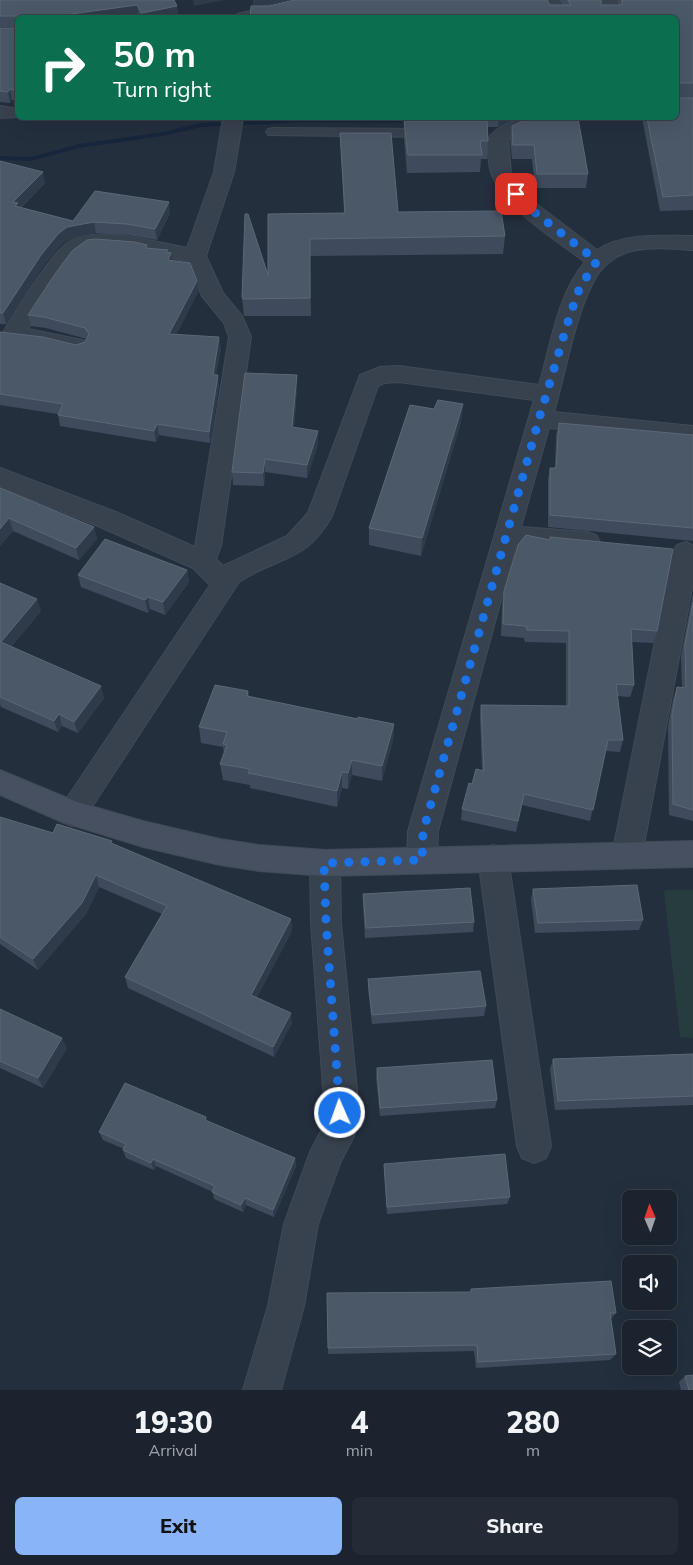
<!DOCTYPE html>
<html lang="en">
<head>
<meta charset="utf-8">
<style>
  :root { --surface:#1b232e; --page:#242b36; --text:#f1f3f6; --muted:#a0a4aa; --line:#39404a; --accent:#8ab4f8 }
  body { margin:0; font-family:Mulish,sans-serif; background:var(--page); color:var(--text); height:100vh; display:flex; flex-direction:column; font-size:19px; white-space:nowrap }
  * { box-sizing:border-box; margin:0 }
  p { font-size:16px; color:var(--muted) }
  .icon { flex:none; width:28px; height:28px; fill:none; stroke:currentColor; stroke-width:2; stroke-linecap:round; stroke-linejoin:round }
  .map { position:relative; height:1390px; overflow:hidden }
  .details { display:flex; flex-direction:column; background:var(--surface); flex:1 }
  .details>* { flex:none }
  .hud { position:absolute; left:15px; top:15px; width:664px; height:105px; border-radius:8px; box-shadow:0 5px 20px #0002,0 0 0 1px var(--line); background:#0b6e4f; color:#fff; overflow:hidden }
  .needle { width:32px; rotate:358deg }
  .tools { position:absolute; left:622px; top:1190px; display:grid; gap:10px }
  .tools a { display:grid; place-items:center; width:55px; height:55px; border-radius:8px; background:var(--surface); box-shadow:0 5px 20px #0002,0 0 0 1px var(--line); font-size:25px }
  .pin { position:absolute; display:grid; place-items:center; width:42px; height:42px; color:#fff; margin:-21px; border-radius:10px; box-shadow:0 2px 8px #0006 }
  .me { position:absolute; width:55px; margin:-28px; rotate:358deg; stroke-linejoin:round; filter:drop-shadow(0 0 4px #0008) }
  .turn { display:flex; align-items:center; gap:18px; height:105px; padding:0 15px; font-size:22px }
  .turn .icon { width:65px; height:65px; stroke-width:2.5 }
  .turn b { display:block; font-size:35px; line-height:42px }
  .eta { display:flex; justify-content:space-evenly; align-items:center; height:85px; text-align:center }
  .eta b { font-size:30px; font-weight:800; line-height:35px }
  .cta { display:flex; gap:10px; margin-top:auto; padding:10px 15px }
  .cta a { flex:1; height:58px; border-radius:8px; background:var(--accent); color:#111; font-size:20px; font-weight:800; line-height:58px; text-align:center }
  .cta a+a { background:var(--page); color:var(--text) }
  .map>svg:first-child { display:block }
  .green { fill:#263c3f }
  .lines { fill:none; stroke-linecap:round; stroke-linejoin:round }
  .stream { fill:#17263c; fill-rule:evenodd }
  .lane-casing { stroke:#414a57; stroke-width:2 }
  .street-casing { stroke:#414a57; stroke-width:2 }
  .secondary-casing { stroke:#414a57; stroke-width:2 }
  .lane { fill:#38414e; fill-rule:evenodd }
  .street { fill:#38414e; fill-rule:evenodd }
  .secondary { fill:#465061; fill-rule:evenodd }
  .wall { fill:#3f4b5c }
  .shaded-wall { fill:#2f3b4b }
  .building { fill:#4b5868; stroke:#5c6777 }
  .route { stroke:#1a73e8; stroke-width:9; stroke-dasharray:0 16.2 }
</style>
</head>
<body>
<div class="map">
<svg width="693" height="1390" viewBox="0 0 693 1390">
  <rect width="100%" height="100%" fill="#242f3e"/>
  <polygon class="green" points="664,890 693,890 693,1038 680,1037"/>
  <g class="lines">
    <polygon class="stream" points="303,118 456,119 460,121 456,123 303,122 201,127 163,136 79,148 31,161 0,160 0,156 31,157 79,144 163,132 201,123"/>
    <g class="lane-casing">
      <polygon id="lane" points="273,128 428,129 435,133 428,137 268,135 266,132 268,129"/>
    </g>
    <g class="street-casing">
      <g id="street">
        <polygon points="299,0 332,0 329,4 269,18 234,18 237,14"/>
        <polygon points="539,0 557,0 568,18 550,18"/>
        <rect x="600" y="0" width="18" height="18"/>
        <polygon points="0,106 18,109 18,117 0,118"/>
        <path d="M223,118H243L234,172L206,256L223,293L242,316L251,337L221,546L216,559L223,566L287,536L308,513L360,375L380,367L399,366L539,385C550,347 558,293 585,262C555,239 506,210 492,175C488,165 488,151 487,140C505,114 539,118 567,118L565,122L530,129L508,139L511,173L516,181L531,200L597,250C624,232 662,236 693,236V250C672,249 649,246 628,252C616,256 605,264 598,274C576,308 566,372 554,412L693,426V442L549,428L521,527L587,532L596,535L600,542L596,549L587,552L516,545L438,831L437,860L433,869L422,873L411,869L407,860L408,831L534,400L399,382L384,383L378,386L332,516C305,564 279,555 239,582L82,822L72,826L62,822L57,813L210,585L193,568L98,526L0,487V468L116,512L195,547L229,337L224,323L202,296L187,261C164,257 108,244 87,249C72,254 37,313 28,329L87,341L90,346L87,351L79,354C59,350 39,344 20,340C16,339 11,341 5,339L2,334C15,313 51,252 70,241C97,225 157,242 187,248L214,172Z"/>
        <polygon points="686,542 693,545 693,583 642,855 638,864 627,868 616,864 612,855 673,552 677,545"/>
        <polygon points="493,845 504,849 508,858 551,1146 546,1158 534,1163 522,1158 517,1146 478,858 482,849"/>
        <polygon points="325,850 336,854 340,863 341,923 358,1101 357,1125 354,1136 341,1161 318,1224 304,1306 281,1390 243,1390 268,1306 284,1224 310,1152 322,1129 324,1101 311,923 310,863 314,854"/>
      </g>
    </g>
    <g class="secondary-casing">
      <polygon id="secondary" points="0,770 77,802 143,821 220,839 259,845 325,850 693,841 693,867 325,876 259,871 220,865 143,847 62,822 0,795"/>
    </g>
    <use href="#lane" class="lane"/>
    <use href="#street" class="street"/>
    <use href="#secondary" class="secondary"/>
  </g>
  <g class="wall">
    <polygon points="0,0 177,6 178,17 174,18 140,18 139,16 125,18 18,18 18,101 12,100 10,103 0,102 0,28 17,28 17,27 0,27"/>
    <polygon points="253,0 290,0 265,6 562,5 559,0 601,0 601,5 619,5 619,0 693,0 693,98 678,98 693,98 693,210 660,211 642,118 676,118 676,18 253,6"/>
    <polygon points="444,118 523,118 512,120 498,127 488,127 488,141 487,159 481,159 480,172 407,173 404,139 404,121 444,121"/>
    <polygon points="512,126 588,174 586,188 535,188 532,159 512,159 510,140"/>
    <polygon points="340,133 398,212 505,236 503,254 310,256 311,316 244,316 242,297 268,275 268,214 344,213 341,151"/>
    <polygon points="0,161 45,183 21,208 73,221 170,213 157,240 128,235 96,233 69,239 61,245 43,266 6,324 0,324"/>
    <polygon points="148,248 168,252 172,260 198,292 176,335 221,348 216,375 219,386 210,443 159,435 156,442 60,426 58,415 58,414 0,405 0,332 76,345 85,342 87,339 46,328 31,326 28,315"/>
    <polygon points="297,388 294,427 318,444 307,478 265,472 264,486 233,485 232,472"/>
    <polygon points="434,409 461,422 421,556 369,545 369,528"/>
    <polygon points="559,423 693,435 693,541 548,527 548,480 550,468 555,468 556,435"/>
    <polygon points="0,488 94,527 97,539 79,560 13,531 0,546"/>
    <polygon points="550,537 657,631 653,643 632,642 634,685 630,697 617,696 623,740 620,752 606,751 590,821 522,805 516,832 461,820 462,809 472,784 482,771 480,716 481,705 566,706 566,643 525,642 524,638 501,636 502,604 504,591 550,540"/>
    <polygon points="187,570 189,582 165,615 150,609 148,613 81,587 78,575"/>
    <polygon points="0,583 41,611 11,647 104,698 78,733 62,726 58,732 1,707 0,704"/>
    <polygon points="693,593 693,821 669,815 668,726 673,699 677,687 682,688 681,656"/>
    <polygon points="248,691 249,697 358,719 394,724 393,740 382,781 352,775 348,789 342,788 337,807 250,788 250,785 223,780 220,764 224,754 223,747 201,743 199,727"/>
    <polygon points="0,817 53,833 113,844 291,919 292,931 257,997 292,1023 274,1057 128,988 125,977 162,914 99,887 86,914 38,970 0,944"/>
    <polygon points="533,889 643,920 639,930 535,933 531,899"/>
    <polygon points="363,894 474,922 473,932 365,938 363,905"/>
    <polygon points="368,979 486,1006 484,1016 372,1024 368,989"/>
    <polygon points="0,1009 67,1048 43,1088 0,1068"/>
    <polygon points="693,1054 693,1105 555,1110 550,1069 553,1059"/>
    <polygon points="377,1068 497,1100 495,1108 380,1116 376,1077"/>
    <polygon points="206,1117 207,1121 295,1158 296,1166 274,1217 246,1205 243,1212 214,1199 213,1192 156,1166 154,1170 126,1158 123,1150 124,1149 103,1140 99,1132"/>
    <polygon points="384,1164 510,1197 507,1204 387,1214 384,1171"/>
    <polygon points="471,1289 616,1313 611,1319 616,1354 610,1360 476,1368 474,1351 328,1354 328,1348 470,1292"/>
    <polygon points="685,1376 693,1390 681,1390 679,1382"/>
  </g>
  <g class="shaded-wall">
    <polygon points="193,0 224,0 194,6"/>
    <polygon points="253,0 290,0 253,8"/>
    <polygon points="137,5 139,16 125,18 56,18 57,16"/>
    <polygon points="177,6 178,17 174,18 142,18 142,13"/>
    <polygon points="10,89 12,100 10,103 8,92"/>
    <polygon points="499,118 523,118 512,120 498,127"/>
    <polygon points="43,172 45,183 19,209 20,215 13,202"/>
    <polygon points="169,202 170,213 157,240 155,229"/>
    <polygon points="94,222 96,233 69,239 61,245 43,266 6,324 3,313 41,255 58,234 67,227"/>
    <polygon points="168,250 169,258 171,253 172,264 169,271 166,252"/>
    <polygon points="197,281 198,292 171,345 169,334"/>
    <polygon points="219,337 221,348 214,386 213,375"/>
    <polygon points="218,375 219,386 210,443 209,432"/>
    <polygon points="297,375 297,388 293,440 292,427"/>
    <polygon points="463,404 461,422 421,556 422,538"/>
    <polygon points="157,424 159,435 156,442 154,431"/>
    <polygon points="318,431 318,444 307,478 307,465"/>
    <polygon points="265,459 265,472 264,486 263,473"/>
    <polygon points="9,518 13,531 0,546 0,529"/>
    <polygon points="94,527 97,539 79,560 76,548"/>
    <polygon points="187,570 189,582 165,615 163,602"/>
    <polygon points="148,597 150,609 148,613 145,600"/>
    <polygon points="37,599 41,611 5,654 1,642"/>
    <polygon points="101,686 104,698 78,733 74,722"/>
    <polygon points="59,714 62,726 58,732 54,721"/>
    <polygon points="394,724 393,740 382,781 382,766"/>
    <polygon points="352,760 352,775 348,789 348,773"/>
    <polygon points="342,772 342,788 337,807 337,791"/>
    <polygon points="96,875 99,887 86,914 38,970 33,959"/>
    <polygon points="291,919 292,931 253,1005 251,995"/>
    <polygon points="291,1013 292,1023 274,1057 273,1047"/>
    <polygon points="62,1038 67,1048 43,1088 38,1078"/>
    <polygon points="295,1158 296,1166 274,1217 273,1210"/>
    <polygon points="153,1159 156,1166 154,1170 151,1163"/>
    <polygon points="245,1198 246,1205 243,1212 241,1205"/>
  </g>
  <g class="building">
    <polygon points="0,0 174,0 177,6 142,13 137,5 57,16 56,18 18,18 18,90 10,89 8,92 0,91 0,28 17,28 17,16 0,16"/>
    <polygon points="294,0 547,0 550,5 571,5 568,0 601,0 601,5 622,5 622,0 693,0 693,83 678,83 678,98 693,98 693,195 663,197 647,118 676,118 676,18 250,18 251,6 269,6"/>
    <polygon points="530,118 578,118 588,174 537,174 534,145 513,145 512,126"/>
    <polygon points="404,121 487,121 488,141 480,141 482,155 408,155"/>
    <polygon points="340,133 391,133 398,212 501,211 505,236 310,239 310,298 243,299 242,297 245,214 248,214 268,275 268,214 345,213"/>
    <polygon points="0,161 43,172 13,202 18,203 15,206 73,221 95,191 169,202 155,229 127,224 94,222 67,227 58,234 41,255 3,313 0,313"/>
    <polygon points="95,239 135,242 147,245 146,248 168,250 166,252 171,253 168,260 190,263 197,281 169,334 219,337 213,375 218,375 209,432 157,424 154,431 58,415 63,404 0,394 0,332 43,337 76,345 85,342 89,334 85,328 44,317 28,315 55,274 72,251 87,240"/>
    <polygon points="245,373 297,375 292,427 318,431 307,465 265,459 263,473 232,472"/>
    <polygon points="438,400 463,404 422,538 369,528 410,405 434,409"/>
    <polygon points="559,423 693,435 693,528 550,515 550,468 556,468"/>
    <polygon points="0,488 94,527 76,548 9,518 0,529"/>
    <polygon points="526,535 550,540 550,537 673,549 657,631 631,629 634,685 616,684 623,740 608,740 593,810 524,794 518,821 462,809 469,783 472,784 476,769 484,771 481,705 569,706 569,631 527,630 526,626 503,624 504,591 518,545"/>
    <polygon points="105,539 187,570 163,602 148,597 145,600 78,575"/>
    <polygon points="0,583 37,599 1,642 101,686 74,722 59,714 54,721 0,697"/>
    <polygon points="693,602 693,810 673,804 672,715 677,687 686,688 685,644"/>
    <polygon points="215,685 248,691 247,696 358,719 358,717 394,724 382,766 352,760 348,773 342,772 337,791 248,773 250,769 220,764 227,745 223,744 227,732 199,727"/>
    <polygon points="0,817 53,833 57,824 112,841 111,843 291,919 251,995 291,1013 273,1047 125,977 167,906 96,875 82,903 33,959 0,937"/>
    <polygon points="637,885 643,920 538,923 533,889"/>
    <polygon points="470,888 474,922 366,928 363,894"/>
    <polygon points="480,971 486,1006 372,1015 368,979"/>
    <polygon points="0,1009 62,1038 38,1078 0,1061"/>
    <polygon points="693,1054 693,1096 558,1101 553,1059"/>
    <polygon points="492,1060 497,1100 380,1108 377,1068"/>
    <polygon points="125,1083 206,1117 205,1120 295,1158 273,1210 245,1198 241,1205 212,1192 215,1186 153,1159 151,1163 123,1150 126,1144 99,1132"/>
    <polygon points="505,1154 510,1197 387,1207 384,1164"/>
    <polygon points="611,1281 616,1313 610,1313 616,1354 478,1362 477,1345 328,1348 327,1293 471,1292 471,1289"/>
    <polygon points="693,1375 693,1390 689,1390 685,1376"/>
  </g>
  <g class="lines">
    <polyline class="route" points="340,1113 326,923 324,863 422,860 423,832 539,419 570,315 580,287 597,261 524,204 516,194"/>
  </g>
</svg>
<div class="tools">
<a><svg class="needle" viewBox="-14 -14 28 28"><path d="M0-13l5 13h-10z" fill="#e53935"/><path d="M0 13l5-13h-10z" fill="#a0a4aa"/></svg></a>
<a><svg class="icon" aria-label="sound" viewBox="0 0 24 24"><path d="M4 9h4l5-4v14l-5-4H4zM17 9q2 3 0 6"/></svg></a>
<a><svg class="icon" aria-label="layers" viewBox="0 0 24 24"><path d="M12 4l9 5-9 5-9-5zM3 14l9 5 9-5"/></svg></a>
</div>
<div class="pin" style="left:516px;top:194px;background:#d93025"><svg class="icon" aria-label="arrive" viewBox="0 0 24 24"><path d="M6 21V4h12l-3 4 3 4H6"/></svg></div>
<svg class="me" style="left:340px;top:1113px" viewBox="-20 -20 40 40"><circle r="17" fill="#1a73e8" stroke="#fff" stroke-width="3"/><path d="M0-11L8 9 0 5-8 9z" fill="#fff"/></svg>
<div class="hud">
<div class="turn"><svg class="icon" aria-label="right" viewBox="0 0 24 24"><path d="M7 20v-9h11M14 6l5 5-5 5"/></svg><div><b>50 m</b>Turn right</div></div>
</div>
</div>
<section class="details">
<div class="eta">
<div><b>19:30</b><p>Arrival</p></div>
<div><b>4</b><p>min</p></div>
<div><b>280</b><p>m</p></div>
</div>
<div class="cta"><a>Exit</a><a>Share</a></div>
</section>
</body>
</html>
